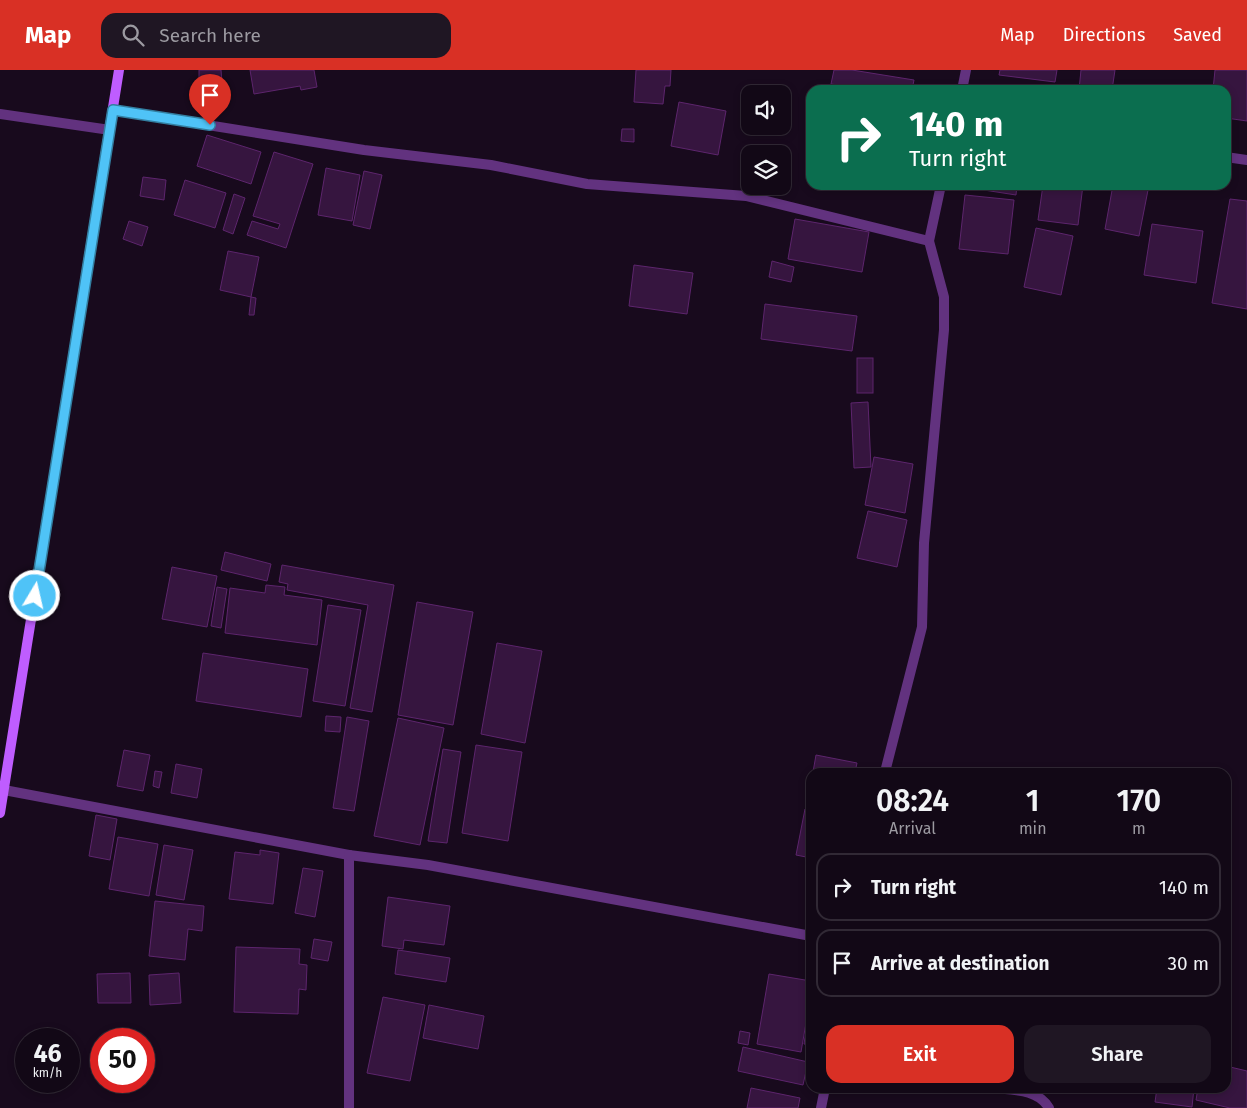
<!DOCTYPE html>
<html lang="en">
<head>
<meta charset="utf-8">
<style>
  :root { --surface:#120816; --page:#1f1623; --text:#f1f3f6; --muted:#9c9aa1; --line:#312935; --accent:#d93025 }
  body { margin:0; font-family:"Fira Sans",sans-serif; background:var(--page); color:var(--text); height:100vh; display:flex; flex-direction:column; font-size:19px; white-space:nowrap }
  * { box-sizing:border-box; margin:0 }
  p { font-size:16px; color:var(--muted) }
  .icon { flex:none; width:28px; height:28px; fill:none; stroke:currentColor; stroke-width:2; stroke-linecap:round; stroke-linejoin:round }
  .map { position:relative; flex:1; overflow:hidden }
  .side { position:absolute; left:806px; top:698px; width:425px; height:325px; display:flex; flex-direction:column; background:var(--surface); border-radius:15px; box-shadow:0 2px 8px #0003,0 0 0 1px var(--line) }
  .side>* { flex:none }
  .guide { position:absolute; left:806px; top:15px; width:425px; height:105px; border-radius:15px; box-shadow:0 2px 8px #0003,0 0 0 1px var(--line); background:#0b6e4f; color:#fff; overflow:hidden }
  .fabs { position:absolute; left:741px; top:15px; display:grid; gap:10px }
  .fabs a { display:grid; place-items:center; width:50px; height:50px; border-radius:10px; background:var(--surface); box-shadow:0 2px 8px #0003,0 0 0 1px var(--line); font-size:25px }
  .speed { position:absolute; left:15px; top:958px; display:flex; gap:10px; font-size:25px; font-weight:700; text-align:center }
  .speed>* { display:grid; place-content:center; width:65px; height:65px; border-radius:50%; background:var(--surface); box-shadow:0 2px 8px #0003,0 0 0 1px var(--line); line-height:1 }
  .speed small { font-size:12px; font-weight:400 }
  .speed .limit { border:8px solid #d22; background:#fff; color:#111 }
  .pin { position:absolute; display:grid; place-items:center; width:42px; height:42px; color:#fff; margin:-51px -21px; border-radius:50% 50% 50% 0; rotate:-45deg; box-shadow:0 0 5px #0007 }
  .pin .icon { rotate:45deg }
  .me { position:absolute; width:55px; margin:-28px; rotate:9deg; stroke-linejoin:round; filter:drop-shadow(0 0 4px #0008) }
  .turn { display:flex; align-items:center; gap:18px; height:105px; padding:0 20px; font-size:22px }
  .turn .icon { width:65px; height:65px; stroke-width:2.5 }
  .turn b { display:block; font-size:35px; line-height:42px }
  .eta { display:flex; justify-content:space-evenly; align-items:center; height:85px; text-align:center }
  .eta b { font-size:30px; font-weight:600; line-height:35px }
  .cta { display:flex; gap:10px; margin-top:auto; padding:10px 20px }
  .cta a { flex:1; height:58px; border-radius:15px; background:var(--accent); color:#fff; font-size:20px; font-weight:600; line-height:58px; text-align:center }
  .cta a+a { background:var(--page); color:var(--text) }
  ul { padding:0; list-style:none }
  li { display:flex; align-items:center; gap:15px; height:68px; margin:0 10px 8px; padding:0 10px; border:2px solid var(--line); border-radius:15px }
  li div { flex:1 }
  li b { display:block; font-size:19px }
  li em { font-style:normal }
  header { display:flex; align-items:center; gap:30px; box-sizing:border-box; height:70px; padding:0 25px; background:var(--accent); color:#fff }
  header strong { font-size:24px }
  nav { display:flex; gap:28px; margin-inline-start:auto; font-size:18px }
  .search { width:350px; height:45px; background:var(--page); display:flex; align-items:center; gap:12px; box-sizing:border-box; padding:0 18px; border-radius:15px; color:var(--muted); font-size:19px }
  .map>svg:first-child { display:block }
  .building { fill:#36153f; stroke:#5d256d }
  .lines { fill:none; stroke-linecap:round; stroke-linejoin:round }
  .minor { stroke:#62327f; stroke-width:10 }
  .secondary { stroke:#bf5dff; stroke-width:10 }
  .route-casing { stroke:#337fa1; stroke-width:12 }
  .route { stroke:#4fc3f7; stroke-width:9 }
</style>
</head>
<body>
<header>
<strong>Map</strong>
<div class="search"><svg class="icon" aria-label="search" viewBox="0 0 24 24"><circle cx="10" cy="10" r="6"/><path d="M15 15l6 6"/></svg>Search here</div>
<nav><a>Map</a><a>Directions</a><a>Saved</a></nav>
</header>
<div class="map">
<svg width="1247" height="1038" viewBox="0 0 1247 1038">
  <rect width="100%" height="100%" fill="#180a1d"/>
  <g class="building">
    <polygon points="199,0 221,0 222,12 199,13"/>
    <polygon points="250,0 314,0 317,17 301,20 300,16 254,24"/>
    <polygon points="636,0 671,0 670,16 665,16 663,34 634,32"/>
    <polygon points="834,0 852,0 914,10 912,20 851,20 852,17 831,14"/>
    <polygon points="1000,0 1057,0 1055,12 999,5"/>
    <polygon points="1081,0 1115,0 1112,20 1079,20"/>
    <polygon points="1215,0 1247,0 1247,51 1226,48 1226,20 1213,20"/>
    <polygon points="679,32 726,41 718,85 671,76"/>
    <polygon points="622,59 634,59 634,72 621,71"/>
    <polygon points="207,65 261,82 251,114 197,96"/>
    <polygon points="274,82 313,94 286,178 247,165 252,151 278,159 280,154 253,146"/>
    <polygon points="326,98 360,105 352,151 318,145"/>
    <polygon points="364,101 382,105 370,159 353,155"/>
    <polygon points="143,107 166,110 164,130 140,126"/>
    <polygon points="185,110 226,123 215,158 174,145"/>
    <polygon points="972,115 1017,115 1016,125 971,118"/>
    <polygon points="1043,115 1083,115 1078,155 1038,150"/>
    <polygon points="1113,115 1149,115 1139,166 1105,159"/>
    <polygon points="234,124 245,128 233,164 223,160"/>
    <polygon points="965,125 1014,130 1008,184 959,179"/>
    <polygon points="1230,129 1247,131 1247,239 1212,233"/>
    <polygon points="795,149 869,162 862,202 788,189"/>
    <polygon points="129,151 148,157 142,176 123,169"/>
    <polygon points="1152,154 1203,161 1196,213 1144,205"/>
    <polygon points="1036,158 1073,166 1061,225 1024,217"/>
    <polygon points="228,181 259,187 251,227 220,220"/>
    <polygon points="772,191 794,197 791,212 769,207"/>
    <polygon points="634,195 693,203 687,244 629,236"/>
    <polygon points="251,227 256,228 254,245 249,245"/>
    <polygon points="765,234 857,246 852,281 761,269"/>
    <rect x="857" y="288" width="16" height="35"/>
    <polygon points="868,332 871,397 854,398 851,333"/>
    <polygon points="874,387 913,394 905,443 865,435"/>
    <polygon points="868,441 907,450 897,497 857,488"/>
    <polygon points="225,482 271,494 267,511 221,500"/>
    <polygon points="282,495 394,515 372,642 350,638 368,535 287,520 288,514 279,512"/>
    <polygon points="172,497 217,506 207,557 162,549"/>
    <polygon points="266,515 285,517 284,525 322,530 317,575 225,563 230,518 265,523"/>
    <polygon points="217,517 227,519 221,558 211,556"/>
    <polygon points="417,532 473,542 453,655 398,645"/>
    <polygon points="328,535 361,540 345,636 313,631"/>
    <polygon points="497,573 542,581 525,673 481,664"/>
    <polygon points="203,583 308,599 301,647 196,631"/>
    <polygon points="326,646 341,647 340,662 325,661"/>
    <polygon points="347,647 369,651 354,741 333,738"/>
    <polygon points="398,648 444,658 420,775 374,766"/>
    <polygon points="476,675 522,682 508,771 462,763"/>
    <polygon points="443,679 461,682 447,773 428,771"/>
    <polygon points="124,680 150,685 143,721 117,716"/>
    <polygon points="816,685 857,693 855,702 813,702"/>
    <polygon points="176,694 202,699 197,728 171,723"/>
    <polygon points="155,701 162,702 159,718 153,716"/>
    <polygon points="805,739 811,740 811,788 796,785"/>
    <polygon points="96,745 117,749 110,790 89,786"/>
    <polygon points="118,767 158,774 149,826 109,819"/>
    <polygon points="164,775 193,780 184,830 156,825"/>
    <polygon points="260,780 279,783 273,834 229,829 235,782 260,785"/>
    <polygon points="303,798 323,801 315,847 295,843"/>
    <polygon points="388,827 450,836 444,875 404,870 403,879 382,876"/>
    <polygon points="155,831 204,836 202,861 188,859 185,890 149,886"/>
    <polygon points="314,869 332,872 328,891 311,888"/>
    <polygon points="236,877 300,879 299,894 307,895 306,920 299,919 298,944 234,942"/>
    <polygon points="398,880 450,888 446,912 395,904"/>
    <polygon points="130,903 131,933 98,933 97,904"/>
    <polygon points="179,903 181,933 150,935 149,905"/>
    <polygon points="769,904 811,911 811,924 801,982 757,974"/>
    <polygon points="383,927 425,935 410,1011 367,1003"/>
    <polygon points="429,935 484,946 478,979 423,968"/>
    <polygon points="740,961 750,963 748,975 738,973"/>
    <polygon points="806,961 811,962 811,975 804,974"/>
    <polygon points="743,977 808,992 803,1015 738,1001"/>
    <polygon points="1226,996 1247,1001 1247,1038 1230,1038 1196,1030 1198,1018 1226,1018"/>
    <polygon points="751,1018 800,1028 798,1038 747,1038"/>
    <polygon points="1123,1018 1144,1018 1142,1023"/>
    <polygon points="1157,1018 1194,1018 1192,1037 1155,1032"/>
  </g>
  <g class="lines">
    <g class="minor">
      <polyline points="962,20 966,0"/>
      <polyline points="113,40 364,80 491,95 587,114 746,126 929,171"/>
      <polyline points="0,44 110,60"/>
      <polyline points="1226,87 1247,90"/>
      <polyline points="885,702 922,557 924,473 944,260 944,227 929,171 941,115"/>
      <polyline points="4,720 349,785 349,1038"/>
      <polyline points="349,785 428,795 811,866"/>
      <path d="M994,1018C1013,1020 1038,1019 1049,1038"/>
      <polyline points="821,1038 825,1018"/>
    </g>
    <polyline class="secondary" points="0,743 119,0"/>
  </g>
  <g class="lines">
    <g class="route-casing">
      <polyline id="route" points="35,526 113,40 210,55"/>
    </g>
    <use href="#route" class="route"/>
  </g>
</svg>
<div class="fabs">
<a><svg class="icon" aria-label="sound" viewBox="0 0 24 24"><path d="M4 9h4l5-4v14l-5-4H4zM17 9q2 3 0 6"/></svg></a>
<a><svg class="icon" aria-label="layers" viewBox="0 0 24 24"><path d="M12 4l9 5-9 5-9-5zM3 14l9 5 9-5"/></svg></a>
</div>
<div class="speed"><div>46<small>km/h</small></div><div class="limit">50</div></div>
<div class="pin" style="left:210px;top:55px;background:#d93025"><svg class="icon" aria-label="arrive" viewBox="0 0 24 24"><path d="M6 21V4h12l-3 4 3 4H6"/></svg></div>
<svg class="me" style="left:35px;top:526px" viewBox="-20 -20 40 40"><circle r="17" fill="#4fc3f7" stroke="#fff" stroke-width="3"/><path d="M0-11L8 9 0 5-8 9z" fill="#fff"/></svg>
<div class="guide">
<div class="turn"><svg class="icon" aria-label="right" viewBox="0 0 24 24"><path d="M7 20v-9h11M14 6l5 5-5 5"/></svg><div><b>140 m</b>Turn right</div></div>
</div>
<section class="side">
<div class="eta">
<div><b>08:24</b><p>Arrival</p></div>
<div><b>1</b><p>min</p></div>
<div><b>170</b><p>m</p></div>
</div>
<ul>
<li><svg class="icon" aria-label="right" viewBox="0 0 24 24"><path d="M7 20v-9h11M14 6l5 5-5 5"/></svg><div><b>Turn right</b></div><em>140 m</em></li>
<li><svg class="icon" aria-label="arrive" viewBox="0 0 24 24"><path d="M6 21V4h12l-3 4 3 4H6"/></svg><div><b>Arrive at destination</b></div><em>30 m</em></li>
</ul>
<div class="cta"><a>Exit</a><a>Share</a></div>
</section>
</div>
</body>
</html>
